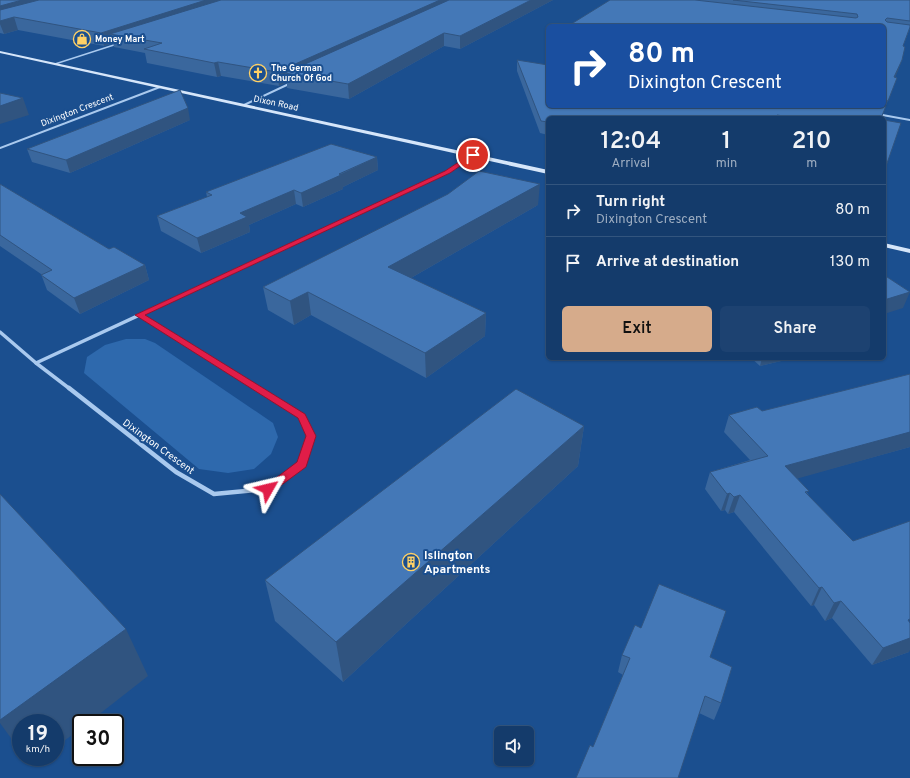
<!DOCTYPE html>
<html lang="en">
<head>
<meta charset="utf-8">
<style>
  :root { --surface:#143b6b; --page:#1d4271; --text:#f1f3f6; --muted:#9dadc1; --line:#33557e; --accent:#d6ab8b }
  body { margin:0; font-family:Overpass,sans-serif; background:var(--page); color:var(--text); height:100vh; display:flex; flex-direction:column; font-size:15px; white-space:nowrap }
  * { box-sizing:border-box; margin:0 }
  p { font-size:13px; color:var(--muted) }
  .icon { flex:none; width:22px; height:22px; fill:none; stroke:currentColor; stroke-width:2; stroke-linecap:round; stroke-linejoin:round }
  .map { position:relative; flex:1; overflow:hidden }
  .panel { position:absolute; left:546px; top:116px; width:340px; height:244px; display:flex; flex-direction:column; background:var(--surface); border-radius:6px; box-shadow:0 1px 3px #0004,0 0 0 1px var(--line) }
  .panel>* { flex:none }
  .guide { position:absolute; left:546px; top:24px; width:340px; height:84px; border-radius:6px; box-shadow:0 1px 3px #0004,0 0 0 1px var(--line); background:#1a4fa0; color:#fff; overflow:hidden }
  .tools { position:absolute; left:494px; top:726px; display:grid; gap:8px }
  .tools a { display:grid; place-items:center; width:40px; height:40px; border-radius:6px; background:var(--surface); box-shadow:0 1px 3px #0004,0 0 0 1px var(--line); font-size:20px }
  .speed { position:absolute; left:12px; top:714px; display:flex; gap:8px; font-size:20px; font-weight:700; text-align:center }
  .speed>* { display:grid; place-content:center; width:52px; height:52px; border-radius:50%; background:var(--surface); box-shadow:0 1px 3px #0004,0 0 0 1px var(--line); line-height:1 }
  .speed small { font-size:10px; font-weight:400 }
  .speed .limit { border:2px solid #111; border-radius:6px; background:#fff; color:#111 }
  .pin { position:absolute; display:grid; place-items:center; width:34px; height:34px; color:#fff; margin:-17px; border:2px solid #fff; border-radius:50%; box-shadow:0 1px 4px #0007 }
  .me { position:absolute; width:44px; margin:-22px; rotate:53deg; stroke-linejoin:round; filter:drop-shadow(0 0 3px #0008) }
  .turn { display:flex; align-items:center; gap:14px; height:84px; padding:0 16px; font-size:18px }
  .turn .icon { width:52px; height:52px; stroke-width:2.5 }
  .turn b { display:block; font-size:28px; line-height:34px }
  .eta { display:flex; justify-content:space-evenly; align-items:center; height:68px; text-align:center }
  .eta b { font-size:24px; font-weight:600; line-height:28px }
  .action { display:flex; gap:8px; margin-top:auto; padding:8px 16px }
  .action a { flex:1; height:46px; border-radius:6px; background:var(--accent); color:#111; font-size:16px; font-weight:600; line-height:46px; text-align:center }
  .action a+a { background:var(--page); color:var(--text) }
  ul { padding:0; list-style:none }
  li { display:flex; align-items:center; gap:12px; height:52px; padding:0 16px; border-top:1px solid var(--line) }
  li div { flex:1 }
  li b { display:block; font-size:15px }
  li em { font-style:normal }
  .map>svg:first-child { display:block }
  .green { fill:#2e69ad }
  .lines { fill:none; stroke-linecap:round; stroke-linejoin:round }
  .street-far4 { stroke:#a9c9ee; stroke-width:1.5 }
  .street-far3 { stroke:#a9c9ee; stroke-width:2 }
  .street-far2 { stroke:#a9c9ee; stroke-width:3 }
  .street-far1 { stroke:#a9c9ee; stroke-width:3.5 }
  .street { stroke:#a9c9ee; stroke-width:4.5 }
  .secondary { fill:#d6e6fa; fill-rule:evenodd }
  .wall { fill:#3a679d }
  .shaded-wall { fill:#305480 }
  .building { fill:#4478b7; stroke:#305480 }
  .route { fill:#e11d48; stroke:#92132f }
  .labels { text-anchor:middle; stroke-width:4; stroke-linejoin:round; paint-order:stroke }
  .far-poi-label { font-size:9px; font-weight:bold; fill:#fff; stroke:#1b4f8f; text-anchor:start }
  .far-street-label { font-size:9px; fill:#fff; stroke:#1b4f8f }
  .street-label { font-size:10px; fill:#fff; stroke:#1b4f8f }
  .near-poi-label { font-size:12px; font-weight:bold; fill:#fff; stroke:#1b4f8f; text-anchor:start }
</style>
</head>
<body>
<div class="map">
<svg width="910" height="778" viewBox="0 0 910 778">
  <rect width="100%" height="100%" fill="#1b4f8f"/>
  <polygon class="green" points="126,339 145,339 155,343 273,423 278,437 271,454 254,469 228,473 199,469 84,373 87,357 105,345"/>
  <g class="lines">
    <polyline class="street-far4" points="55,64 117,44"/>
    <g class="street-far3">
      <polyline points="244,105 291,83"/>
      <polyline points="877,114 910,120"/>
      <polyline points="0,148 160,87"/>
    </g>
    <polyline class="street-far2" points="269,255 448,172 473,155"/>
    <g class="street-far1">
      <polyline points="139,315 259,389"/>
      <polyline points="0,332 36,363 271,254"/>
      <polyline points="36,363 70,389"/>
    </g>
    <polyline class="street" points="69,388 176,472 214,494 268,489 302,464 311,436 302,416 258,388"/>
    <g class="secondary">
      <polygon points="0,51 548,170 548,174 0,53"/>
      <polygon points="884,243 910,249 910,253 884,247"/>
    </g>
  </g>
  <g class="wall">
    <polygon points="0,0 553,0 460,49 444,46 349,99 287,88 287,82 279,86 221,76 217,77 147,63 145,53 114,47 113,43 104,46 18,30 4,34 0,33"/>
    <polygon points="610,0 910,0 910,28 903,46 902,60 895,77 897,78 881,118 548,118 548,135 540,133 517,71 517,60 548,106 884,106 884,26"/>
    <polygon points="190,120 70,173 32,162 27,149"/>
    <polygon points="377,157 378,170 343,187 343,189 303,207 296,204 249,225 250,232 201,253 161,231 157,216 207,197 206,192"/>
    <polygon points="0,184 109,249 145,265 149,280 80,314 47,290 41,274 0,246"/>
    <polygon points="538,205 411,278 486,313 485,336 426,378 311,315 294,325 268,310 263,287"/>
    <polygon points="751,358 794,358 760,366"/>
    <polygon points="762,411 910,447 797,478 808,494 909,652 872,665 832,618 825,621 814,605 811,606 734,512 728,514 725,510 721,511 705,489 710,472 750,460 724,432 729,415"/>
    <polygon points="584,426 578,466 343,682 275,621 265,580"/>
    <polygon points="622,655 710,657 721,703 714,720 699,713 593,747 623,675 618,672"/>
  </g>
  <g class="shaded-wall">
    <polygon points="22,0 52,0 0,19 0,6"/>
    <polygon points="206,0 244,0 110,34 113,43 104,46 101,33"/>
    <polygon points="440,0 466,0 285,73 287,82 279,86 277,72"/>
    <polygon points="531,0 553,0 460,49 460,36"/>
    <polygon points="14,17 18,30 4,34 0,24 0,21"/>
    <polygon points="444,33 444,46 349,99 348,84"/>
    <polygon points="902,60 898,71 890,89 894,77"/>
    <polygon points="218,62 221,76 217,77 214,63"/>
    <polygon points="23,98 29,115 0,124 0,106"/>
    <polygon points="188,108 190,120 70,173 66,160"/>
    <polygon points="377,157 378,170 343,187 343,189 303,207 301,193"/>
    <polygon points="540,184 538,205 390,290 388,267"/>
    <polygon points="294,190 296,204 249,225 250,232 201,253 197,238 240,213"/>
    <polygon points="145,265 149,280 80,314 74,298"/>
    <polygon points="308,292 311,315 294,325 290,301"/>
    <polygon points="910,292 903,308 884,314 884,300"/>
    <polygon points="486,313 485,336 426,378 425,353"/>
    <polygon points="762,358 794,358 760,366"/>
    <polygon points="584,426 578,466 343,682 336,642"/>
    <polygon points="910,432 910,447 778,484 785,466"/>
    <polygon points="730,493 725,510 721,511 727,494"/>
    <polygon points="740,495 734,512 728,514 734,497"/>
    <polygon points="822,587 814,605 811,606 819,588"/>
    <polygon points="841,601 832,618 825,621 834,603"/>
    <polygon points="126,629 148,676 88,723 81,723 81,728 55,748 55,723 21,723 21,752 0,723 0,720"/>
    <polygon points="910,638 910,650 909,652 872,665 883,648"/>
    <polygon points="25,757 44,757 32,766"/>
  </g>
  <g class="building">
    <polygon points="0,0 22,0 0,6"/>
    <polygon points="39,0 206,0 101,33 14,17 0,21 0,10"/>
    <polygon points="221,0 440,0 277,72 218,62 214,63 144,49 162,43 110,34"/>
    <polygon points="449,0 531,0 460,36 444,33 348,84 285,73"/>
    <polygon points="610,0 695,0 856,18 858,17 857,14 733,0 910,0 910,21 887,18 885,20 887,22 910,25 910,27 903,46 905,47 902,60 894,77 897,78 888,101 884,100 884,26 568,26"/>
    <polygon points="517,60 548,65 548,106 886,106 881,118 796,118 777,115 775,118 548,118 548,122 541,121"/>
    <polygon points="180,90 188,108 66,160 27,149"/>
    <polygon points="0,93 23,98 0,106"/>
    <polygon points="884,120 901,123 884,172"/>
    <polygon points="331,144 377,157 339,174 341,175 301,193 294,190 240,213 247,217 197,238 157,216 212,195 206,192"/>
    <polygon points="479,171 540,184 388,267 486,313 425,353 308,292 290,301 263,287 448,194"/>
    <polygon points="0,184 109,249 114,247 145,265 74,298 41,275 52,270 0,235"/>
    <polygon points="884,275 910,292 884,300"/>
    <polygon points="910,374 910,432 785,466 809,491 805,492 853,541 910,521 910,619 908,620 910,623 910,638 883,648 841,601 834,603 822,587 819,588 740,495 734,497 730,493 727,494 710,472 768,456 729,415 757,407 762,411"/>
    <polygon points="516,389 584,426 336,642 265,580"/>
    <polygon points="0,494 126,629 0,720"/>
    <polygon points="659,584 726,611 710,657 732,667 721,703 705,696 678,778 576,778 590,745 593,747 630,658 622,655 635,625 641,628"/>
  </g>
  <polygon class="route" points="471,154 476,155 450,173 145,315 305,414 316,436 306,467 272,492 264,492 263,489 264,487 297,462 306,436 298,418 135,315 445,171"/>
  <defs>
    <g id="shop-ring" transform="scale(0.9)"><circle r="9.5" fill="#1b4f8f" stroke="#ffd166" stroke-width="1.5"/><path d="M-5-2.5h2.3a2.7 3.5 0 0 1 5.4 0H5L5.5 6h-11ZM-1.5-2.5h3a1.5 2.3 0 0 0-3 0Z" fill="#ffd166"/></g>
    <g id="church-ring" transform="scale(0.9)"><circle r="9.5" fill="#1b4f8f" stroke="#ffd166" stroke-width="1.5"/><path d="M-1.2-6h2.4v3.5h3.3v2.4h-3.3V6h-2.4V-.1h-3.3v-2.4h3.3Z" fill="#ffd166"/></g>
    <g id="building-ring" transform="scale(0.9)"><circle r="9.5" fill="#1b4f8f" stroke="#ffd166" stroke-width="1.5"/><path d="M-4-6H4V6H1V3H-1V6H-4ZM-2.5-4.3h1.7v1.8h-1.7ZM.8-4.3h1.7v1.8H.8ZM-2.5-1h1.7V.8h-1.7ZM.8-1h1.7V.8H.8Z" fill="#ffd166"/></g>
  </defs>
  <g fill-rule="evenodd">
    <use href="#shop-ring" x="82" y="39"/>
    <use href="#church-ring" x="258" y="73"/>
    <use href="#building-ring" x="411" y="562"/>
  </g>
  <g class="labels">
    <g class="far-poi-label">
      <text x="95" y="42">Money Mart</text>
      <text x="271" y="71">The German<tspan x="271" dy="10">Church Of God</tspan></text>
    </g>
    <g class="far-street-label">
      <text transform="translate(276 103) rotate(12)" y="3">Dixon Road</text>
      <text transform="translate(77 110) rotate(-21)" y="3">Dixington Crescent</text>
    </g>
    <g class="street-label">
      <text transform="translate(159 446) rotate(36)" y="4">Dixington Crescent</text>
    </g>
    <g class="near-poi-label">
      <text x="424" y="559">Islington<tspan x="424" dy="14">Apartments</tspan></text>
    </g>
  </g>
</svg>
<div class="tools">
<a><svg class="icon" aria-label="sound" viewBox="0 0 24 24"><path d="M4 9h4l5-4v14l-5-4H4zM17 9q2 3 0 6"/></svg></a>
</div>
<div class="speed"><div>19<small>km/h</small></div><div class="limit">30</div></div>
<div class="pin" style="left:473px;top:155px;background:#d93025"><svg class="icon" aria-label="arrive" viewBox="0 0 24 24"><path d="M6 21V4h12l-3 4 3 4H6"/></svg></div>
<svg class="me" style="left:268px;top:489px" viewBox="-20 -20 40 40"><path d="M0-17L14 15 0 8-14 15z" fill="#e11d48" stroke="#fff" stroke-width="4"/></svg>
<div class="guide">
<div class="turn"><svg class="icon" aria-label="right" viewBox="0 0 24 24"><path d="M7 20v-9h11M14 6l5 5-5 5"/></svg><div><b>80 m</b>Dixington Crescent</div></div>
</div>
<section class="panel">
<div class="eta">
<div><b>12:04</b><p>Arrival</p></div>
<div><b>1</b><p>min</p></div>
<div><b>210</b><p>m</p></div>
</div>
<ul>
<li><svg class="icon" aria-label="right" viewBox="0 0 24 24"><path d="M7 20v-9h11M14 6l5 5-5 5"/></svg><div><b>Turn right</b><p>Dixington Crescent</p></div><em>80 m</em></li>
<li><svg class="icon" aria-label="arrive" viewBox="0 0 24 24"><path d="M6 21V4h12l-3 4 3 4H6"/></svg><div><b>Arrive at destination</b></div><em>130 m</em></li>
</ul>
<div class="action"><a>Exit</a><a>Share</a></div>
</section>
</div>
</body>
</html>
